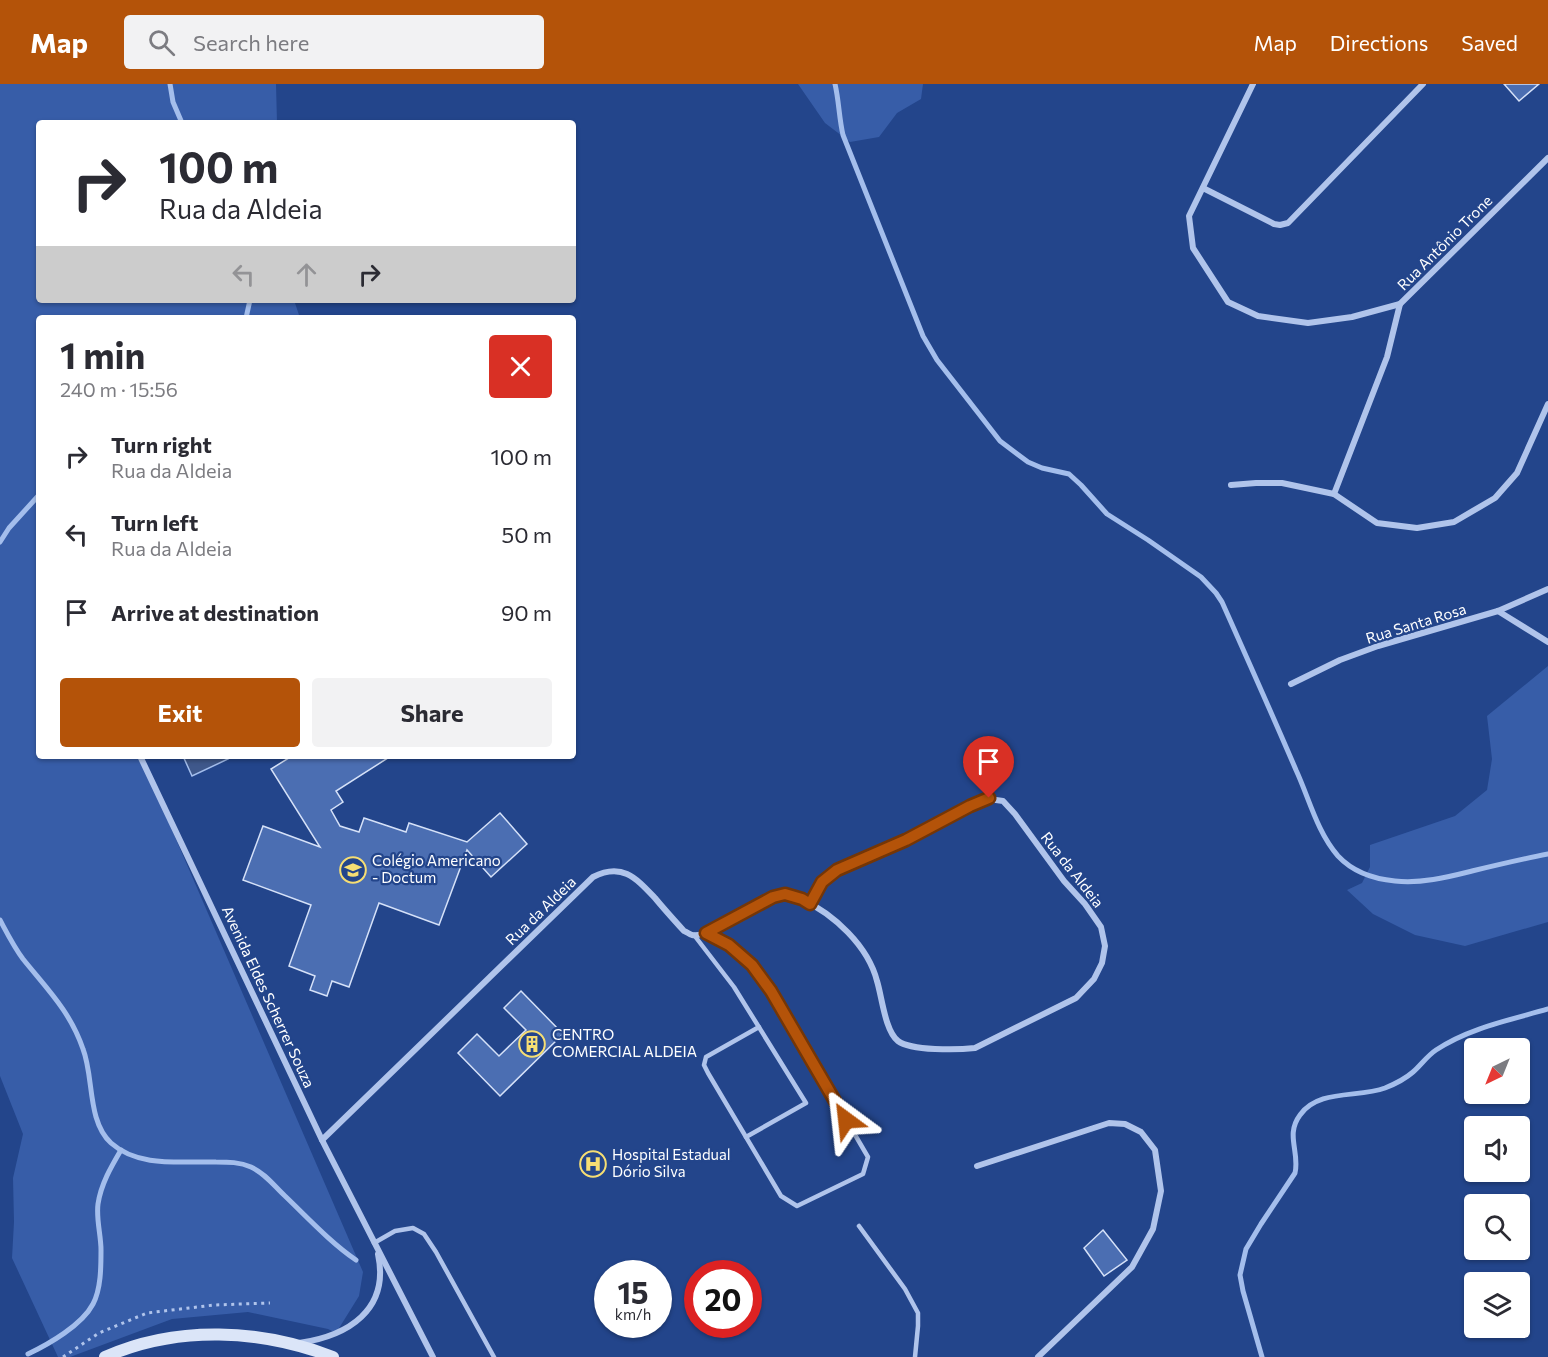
<!DOCTYPE html>
<html lang="en">
<head>
<meta charset="utf-8">
<style>
  :root { --surface:#fff; --page:#f2f2f3; --text:#2b2b33; --muted:#7c7c81; --accent:#b45309 }
  body { margin:0; font-family:Commissioner,sans-serif; background:var(--page); color:var(--text); height:100vh; display:flex; flex-direction:column; font-size:22px; white-space:nowrap }
  * { box-sizing:border-box; margin:0 }
  p { font-size:20px; color:var(--muted) }
  .icon { flex:none; width:33px; height:33px; fill:none; stroke:currentColor; stroke-width:2; stroke-linecap:round; stroke-linejoin:round }
  .map { position:relative; flex:1; overflow:hidden }
  .sheet { position:absolute; left:36px; top:231px; width:540px; height:444px; display:flex; flex-direction:column; background:var(--surface); border-radius:6px; box-shadow:0 2px 4px #0004 }
  .sheet>* { flex:none }
  .banner { position:absolute; left:36px; top:36px; width:540px; height:183px; border-radius:6px; box-shadow:0 2px 4px #0004; background:#fff; color:var(--text); overflow:hidden }
  .needle { width:39px; rotate:223deg }
  .controls { position:absolute; left:1464px; top:954px; display:grid; gap:12px }
  .controls a { display:grid; place-items:center; width:66px; height:66px; border-radius:6px; background:var(--surface); box-shadow:0 2px 4px #0004; font-size:30px }
  .speed { position:absolute; left:594px; top:1176px; display:flex; gap:12px; font-size:30px; font-weight:700; text-align:center }
  .speed>* { display:grid; place-content:center; width:78px; height:78px; border-radius:50%; background:var(--surface); box-shadow:0 2px 4px #0004; line-height:1 }
  .speed small { font-size:15px; font-weight:400 }
  .speed .limit { border:9px solid #d22; background:#fff; color:#111 }
  .pin { position:absolute; display:grid; place-items:center; width:51px; height:51px; color:#fff; margin:-62px -26px; border-radius:50% 50% 50% 0; rotate:-45deg; box-shadow:0 0 6px #0007 }
  .pin .icon { rotate:45deg }
  .me { position:absolute; width:66px; margin:-33px; rotate:330deg; stroke-linejoin:round; filter:drop-shadow(0 0 4px #0008) }
  .turn { display:flex; align-items:center; gap:21px; height:126px; padding:0 24px; font-size:27px }
  .turn .icon { width:78px; height:78px; stroke-width:2.5 }
  .turn b { display:block; font-size:42px; line-height:51px }
  .lanes { display:flex; align-items:center; height:57px; padding:0 24px; background:#0003; justify-content:center; gap:30px; direction:ltr }
  .lanes .off { opacity:.35 }
  .round { display:grid; place-items:center; flex:none; width:63px; height:63px; border-radius:6px; background:var(--page) }
  .head { display:flex; align-items:center; justify-content:space-between; height:102px; padding:0 24px }
  h1 { font-size:36px; font-weight:700; line-height:45px }
  .action { display:flex; gap:12px; margin-top:auto; padding:12px 24px }
  .action a { flex:1; height:69px; border-radius:6px; background:var(--accent); color:#fff; font-size:24px; font-weight:700; line-height:69px; text-align:center }
  .action a+a { background:var(--page); color:var(--text) }
  ul { padding:0; list-style:none }
  li { display:flex; align-items:center; gap:18px; height:78px; padding:0 24px }
  li div { flex:1 }
  li b { display:block; font-size:22px }
  li em { font-style:normal }
  header { display:flex; align-items:center; gap:36px; box-sizing:border-box; height:84px; padding:0 30px; background:var(--accent); color:#fff }
  header strong { font-size:28px }
  nav { display:flex; gap:33px; margin-inline-start:auto; font-size:21px }
  .search { width:420px; height:54px; background:var(--page); display:flex; align-items:center; gap:15px; box-sizing:border-box; padding:0 21px; border-radius:6px; color:var(--muted); font-size:22px }
  .map>svg:first-child { display:block }
  .green { fill:#375da8 }
  .water { fill:#3f588b; stroke:#a4beec; stroke-width:1.5 }
  .lines { fill:none; stroke-linecap:round; stroke-linejoin:round }
  .stream { stroke:#a4beec; stroke-width:5 }
  .building { fill:#4b6eb2; stroke:#d5e1f8; stroke-width:1.5 }
  .path { stroke:#b0c4eb; stroke-width:3; stroke-dasharray:3 4.5; stroke-linecap:butt }
  .service { stroke:#b0c4eb; stroke-width:4.5 }
  .minor { stroke:#b0c4eb; stroke-width:6 }
  .secondary { stroke:#dbe5f8; stroke-width:12 }
  .route-casing { stroke:#753606; stroke-width:15 }
  .route { stroke:#b45309; stroke-width:10 }
  .labels { text-anchor:middle; stroke-width:4.5; stroke-linejoin:round; paint-order:stroke }
  .street-label { font-size:15px; fill:#fff; stroke:#23458b }
  .poi-label { font-size:15px; fill:#fff; stroke:#23458b; text-anchor:start }
</style>
</head>
<body>
<header>
<strong>Map</strong>
<div class="search"><svg class="icon" aria-label="search" viewBox="0 0 24 24"><circle cx="10" cy="10" r="6"/><path d="M15 15l6 6"/></svg>Search here</div>
<nav><a>Map</a><a>Directions</a><a>Saved</a></nav>
</header>
<div class="map">
<svg width="1548" height="1273" viewBox="0 0 1548 1273">
  <rect width="100%" height="100%" fill="#23458b"/>
  <g class="green">
    <polygon points="0,0 276,0 277,39 39,39 39,216 294,216 300,234 39,234 39,672 140,672 363,1188 359,1212 336,1249 328,1245 248,1228 172,1235 70,1273 58,1273 12,1174 14,1138 13,1094 23,1050 0,992"/>
    <polygon points="798,0 923,0 921,15 897,29 879,53 850,58 825,39"/>
    <polygon points="1548,582 1548,838 1465,862 1415,851 1373,830 1347,806 1362,799 1370,783 1370,761 1455,732 1487,706 1492,675 1487,632"/>
  </g>
  <polygon class="water" points="183,672 226,672 228,675 192,692"/>
  <g class="lines">
    <g class="stream">
      <polyline points="170,0 173,18 182,39"/>
      <path d="M835,0C839,17 839,34 843,51L923,252L937,276L1000,357L1028,378L1042,384L1069,390L1081,401L1107,430L1148,456L1201,493L1216,509L1222,518C1247,574 1272,630 1296,686C1309,714 1317,748 1338,772C1353,788 1374,795 1395,797C1421,800 1448,793 1472,787C1497,781 1522,775 1548,770"/>
      <polyline points="246,234 250,216"/>
      <polyline points="0,458 9,444 39,411"/>
      <path d="M0,836C7,849 14,863 23,875C47,905 70,927 83,965C94,993 87,1037 111,1059C139,1084 181,1077 216,1078C228,1078 240,1078 251,1083C266,1090 274,1102 285,1112C308,1134 330,1158 356,1176"/>
      <path d="M28,1270C49,1260 82,1241 93,1220C101,1205 101,1183 101,1166C101,1151 96,1135 98,1120C101,1100 111,1083 121,1066"/>
      <path d="M1262,1273L1243,1207L1240,1191L1246,1165L1261,1140L1295,1089C1300,1068 1285,1051 1300,1031C1318,1005 1358,1014 1385,1004C1395,1000 1405,995 1413,988C1421,981 1427,972 1436,966C1469,944 1510,936 1548,925"/>
    </g>
  </g>
  <g class="building">
    <polygon points="1504,0 1539,0 1519,17"/>
    <polygon points="292,672 391,672 336,707 343,718 331,726 340,742 359,748 364,734 406,748 409,739 467,758 500,729 527,760 491,793 467,766 439,841 379,819 349,903 332,897 327,912 310,906 315,892 289,882 311,821 243,796 263,742 320,763 271,685"/>
    <polygon points="521,907 563,950 500,1012 458,969 477,950 499,972 526,946 504,924"/>
    <polygon points="1103,1146 1127,1176 1104,1192 1084,1164"/>
  </g>
  <g class="lines">
    <polyline class="path" points="63,1273 99,1249 147,1229 214,1221 270,1219"/>
    <g class="service">
      <polyline points="706,849 729,861 752,881 771,907 868,1073 863,1090 797,1122 781,1112 708,989 704,981 706,973 759,943"/>
      <polyline points="694,851 734,903 806,1019 746,1053"/>
      <polyline points="859,1142 905,1205 918,1229 918,1242 915,1273"/>
      <polyline points="374,1159 395,1147 413,1144 424,1150 436,1168 494,1273"/>
    </g>
    <g class="minor">
      <polyline points="1253,0 1189,132 1193,164 1228,218 1258,232 1308,239 1352,233 1400,220 1548,74"/>
      <polyline points="1203,104 1274,140 1280,141 1288,139 1423,0"/>
      <polyline points="1231,401 1256,399 1282,399 1334,410 1377,439 1417,444 1454,438 1495,414 1517,389 1548,320"/>
      <polyline points="1334,410 1387,273 1400,220"/>
      <polyline points="1498,527 1548,558"/>
      <polyline points="1291,600 1340,576 1378,562 1498,527 1548,505"/>
      <polyline points="140,672 322,1056 433,1273"/>
      <path d="M322,1056L593,793C622,778 636,794 655,814C664,825 674,836 684,847C687,848 689,850 692,851C712,855 760,812 784,810C789,810 796,813 801,815C834,830 868,862 877,897C882,913 885,947 898,957C911,967 958,966 975,964L1076,914L1094,895L1102,879L1105,862L1101,843L1085,820L1064,797L1015,730L1003,717L989,715L970,722L906,756L837,786L822,798L810,820"/>
      <polyline points="977,1082 1109,1039 1125,1040 1141,1048 1155,1066 1161,1107 1153,1145 1132,1183 1038,1273"/>
      <path d="M299,1259C348,1252 390,1226 378,1170"/>
    </g>
    <path class="secondary" d="M105,1273C177,1241 261,1245 333,1273"/>
  </g>
  <g class="lines">
    <g class="route-casing">
      <polyline id="route" points="846,1036 771,907 752,881 729,861 706,849 773,813 785,810 802,815 810,820 822,798 837,786 906,756 970,722 989,714"/>
    </g>
    <use href="#route" class="route"/>
  </g>
  <defs>
    <g id="school-ring" transform="scale(1.35)"><circle r="9.5" fill="#23458b" stroke="#f6de73" stroke-width="1.5"/><path d="M0-5L7-2L0 1L-7-2ZM-4 1L0 2.5L4 1V4Q0 6-4 4Z" fill="#f6de73"/></g>
    <g id="building-ring" transform="scale(1.35)"><circle r="9.5" fill="#23458b" stroke="#f6de73" stroke-width="1.5"/><path d="M-4-6H4V6H1V3H-1V6H-4ZM-2.5-4.3h1.7v1.8h-1.7ZM.8-4.3h1.7v1.8H.8ZM-2.5-1h1.7V.8h-1.7ZM.8-1h1.7V.8H.8Z" fill="#f6de73"/></g>
    <g id="hospital-ring" transform="scale(1.35)"><circle r="9.5" fill="#23458b" stroke="#f6de73" stroke-width="1.5"/><path d="M-5-5h3v3.5h4V-5h3V5h-3V1.5h-4V5h-3Z" fill="#f6de73"/></g>
  </defs>
  <g fill-rule="evenodd">
    <use href="#school-ring" x="353" y="786"/>
    <use href="#building-ring" x="532" y="960"/>
    <use href="#hospital-ring" x="593" y="1080"/>
  </g>
  <g class="labels">
    <g class="street-label">
      <text transform="translate(1445 159) rotate(-45)" y="5">Rua Antônio Trone</text>
      <text transform="translate(1416 540) rotate(-17)" y="5">Rua Santa Rosa</text>
      <text transform="translate(1072 786) rotate(52)" y="5">Rua da Aldeia</text>
      <text transform="translate(541 827) rotate(-44)" y="5">Rua da Aldeia</text>
      <text transform="translate(268 913) rotate(65)" y="5">Avenida Eldes Scherrer Souza</text>
    </g>
    <g class="poi-label">
      <text x="372" y="782">Colégio Americano<tspan x="372" dy="17">- Doctum</tspan></text>
      <text x="552" y="956">CENTRO<tspan x="552" dy="17">COMERCIAL ALDEIA</tspan></text>
      <text x="612" y="1076">Hospital Estadual<tspan x="612" dy="17">Dório Silva</tspan></text>
    </g>
  </g>
</svg>
<div class="controls">
<a><svg class="needle" viewBox="-14 -14 28 28"><path d="M0-13l5 13h-10z" fill="#e53935"/><path d="M0 13l5-13h-10z" fill="#7c7c81"/></svg></a>
<a><svg class="icon" aria-label="sound" viewBox="0 0 24 24"><path d="M4 9h4l5-4v14l-5-4H4zM17 9q2 3 0 6"/></svg></a>
<a><svg class="icon" aria-label="search" viewBox="0 0 24 24"><circle cx="10" cy="10" r="6"/><path d="M15 15l6 6"/></svg></a>
<a><svg class="icon" aria-label="layers" viewBox="0 0 24 24"><path d="M12 4l9 5-9 5-9-5zM3 14l9 5 9-5"/></svg></a>
</div>
<div class="speed"><div>15<small>km/h</small></div><div class="limit">20</div></div>
<div class="pin" style="left:989px;top:714px;background:#d93025"><svg class="icon" aria-label="arrive" viewBox="0 0 24 24"><path d="M6 21V4h12l-3 4 3 4H6"/></svg></div>
<svg class="me" style="left:846px;top:1036px" viewBox="-20 -20 40 40"><path d="M0-17L14 15 0 8-14 15z" fill="#b45309" stroke="#fff" stroke-width="4"/></svg>
<div class="banner">
<div class="turn"><svg class="icon" aria-label="right" viewBox="0 0 24 24"><path d="M7 20v-9h11M14 6l5 5-5 5"/></svg><div><b>100 m</b>Rua da Aldeia</div></div>
<div class="lanes"><svg class="icon off" aria-label="left" viewBox="0 0 24 24"><path d="M17 20v-9H6M10 6l-5 5 5 5"/></svg><svg class="icon off" aria-label="ahead" viewBox="0 0 24 24"><path d="M12 20V5M6 11l6-6 6 6"/></svg><svg class="icon" aria-label="right" viewBox="0 0 24 24"><path d="M7 20v-9h11M14 6l5 5-5 5"/></svg></div>
</div>
<section class="sheet">
<div class="head"><div><h1>1 min</h1><p>240 m · 15:56</p></div><a class="round" style="background:#d93025;color:#fff"><svg class="icon" aria-label="close" viewBox="0 0 24 24"><path d="M6 6l12 12M18 6L6 18"/></svg></a></div>
<ul>
<li><svg class="icon" aria-label="right" viewBox="0 0 24 24"><path d="M7 20v-9h11M14 6l5 5-5 5"/></svg><div><b>Turn right</b><p>Rua da Aldeia</p></div><em>100 m</em></li>
<li><svg class="icon" aria-label="left" viewBox="0 0 24 24"><path d="M17 20v-9H6M10 6l-5 5 5 5"/></svg><div><b>Turn left</b><p>Rua da Aldeia</p></div><em>50 m</em></li>
<li><svg class="icon" aria-label="arrive" viewBox="0 0 24 24"><path d="M6 21V4h12l-3 4 3 4H6"/></svg><div><b>Arrive at destination</b></div><em>90 m</em></li>
</ul>
<div class="action"><a>Exit</a><a>Share</a></div>
</section>
</div>
</body>
</html>
